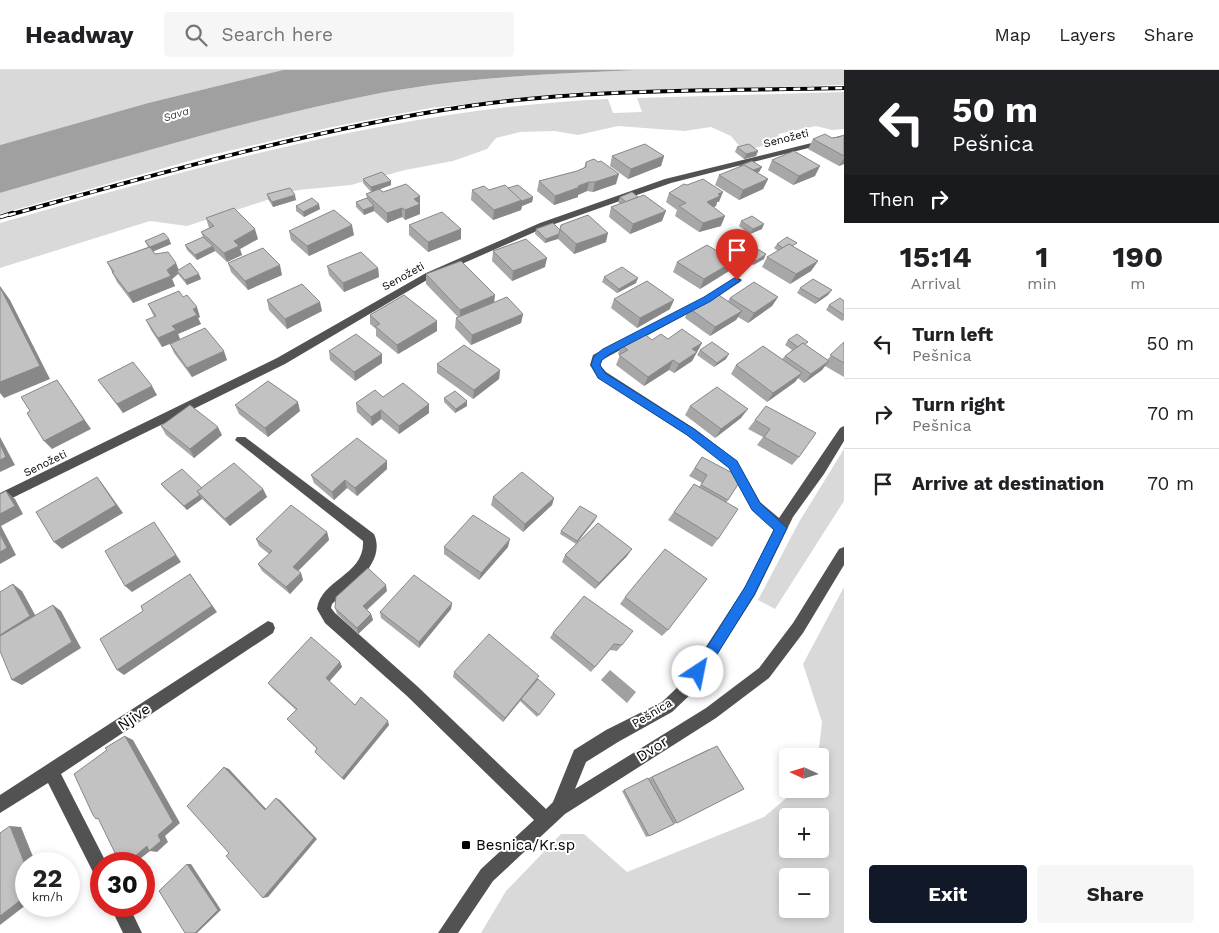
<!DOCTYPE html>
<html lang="en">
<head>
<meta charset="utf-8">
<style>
  :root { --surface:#fff; --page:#f6f6f6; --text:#202124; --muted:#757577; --line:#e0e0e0; --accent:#111827 }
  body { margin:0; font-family:"Work Sans",sans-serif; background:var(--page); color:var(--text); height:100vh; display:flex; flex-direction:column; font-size:19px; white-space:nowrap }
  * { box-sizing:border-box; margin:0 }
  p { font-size:16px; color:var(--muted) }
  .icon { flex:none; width:28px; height:28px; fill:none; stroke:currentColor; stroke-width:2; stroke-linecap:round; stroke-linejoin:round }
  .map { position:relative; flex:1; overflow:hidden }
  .panel { display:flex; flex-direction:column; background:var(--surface); width:375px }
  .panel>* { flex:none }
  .guide { background:#202124; color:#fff; overflow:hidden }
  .needle { width:32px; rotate:274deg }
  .fabs { position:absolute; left:779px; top:678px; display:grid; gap:10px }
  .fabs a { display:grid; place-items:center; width:50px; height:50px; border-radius:5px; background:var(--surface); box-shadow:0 2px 8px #0003; font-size:25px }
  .speed { position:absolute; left:15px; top:782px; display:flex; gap:10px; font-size:25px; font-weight:700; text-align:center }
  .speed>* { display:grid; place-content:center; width:65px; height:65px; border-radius:50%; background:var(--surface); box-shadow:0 2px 8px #0003; line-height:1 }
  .speed small { font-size:12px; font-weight:400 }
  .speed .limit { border:8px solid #d22; background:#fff; color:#111 }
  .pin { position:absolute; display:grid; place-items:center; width:42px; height:42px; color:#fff; margin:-51px -21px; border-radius:50% 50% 50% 0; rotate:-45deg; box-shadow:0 0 5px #0007 }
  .pin .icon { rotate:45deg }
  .me { position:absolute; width:55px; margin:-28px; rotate:34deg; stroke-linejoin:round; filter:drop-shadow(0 0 4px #0008) }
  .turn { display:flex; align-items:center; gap:18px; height:105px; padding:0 25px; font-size:22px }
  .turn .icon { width:65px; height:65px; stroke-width:2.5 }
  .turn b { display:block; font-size:35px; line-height:42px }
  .then { display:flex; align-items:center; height:48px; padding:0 25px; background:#0003; gap:10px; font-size:19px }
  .eta { display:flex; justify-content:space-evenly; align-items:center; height:85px; text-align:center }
  .eta b { font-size:30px; font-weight:700; line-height:35px }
  .button { display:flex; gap:10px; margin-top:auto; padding:10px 25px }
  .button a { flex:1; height:58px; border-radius:5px; background:var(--accent); color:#fff; font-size:20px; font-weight:700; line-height:58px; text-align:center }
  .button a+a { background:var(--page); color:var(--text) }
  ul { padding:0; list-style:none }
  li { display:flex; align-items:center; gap:15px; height:70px; padding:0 25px; border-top:1px solid var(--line) }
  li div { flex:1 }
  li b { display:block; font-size:19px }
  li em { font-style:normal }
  header { display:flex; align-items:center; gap:30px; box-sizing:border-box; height:70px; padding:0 25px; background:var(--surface); border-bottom:1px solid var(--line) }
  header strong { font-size:24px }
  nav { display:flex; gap:28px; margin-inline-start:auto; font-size:18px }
  .search { width:350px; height:45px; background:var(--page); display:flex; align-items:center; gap:12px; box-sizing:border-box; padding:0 18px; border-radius:5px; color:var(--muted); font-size:19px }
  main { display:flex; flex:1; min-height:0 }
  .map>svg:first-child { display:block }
  .green { fill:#d9d9d9; fill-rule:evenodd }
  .water { fill:#a0a0a0 }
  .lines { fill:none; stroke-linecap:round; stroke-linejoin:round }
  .minor { fill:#525252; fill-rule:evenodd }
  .rail-far1-casing { stroke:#000; stroke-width:4 }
  .rail-casing { stroke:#000; stroke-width:4.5 }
  .rail-far1 { stroke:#fff; stroke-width:2.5; stroke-dasharray:7; stroke-linecap:butt }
  .rail { stroke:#fff; stroke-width:3; stroke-dasharray:9; stroke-linecap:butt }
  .wall { fill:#a7a7a7 }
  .shaded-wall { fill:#888 }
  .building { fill:#c2c2c2; stroke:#888 }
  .route { fill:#1a73e8; stroke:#114b97 }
  .poi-dot { fill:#000; stroke:#fff; stroke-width:2 }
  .labels { text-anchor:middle; stroke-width:4; stroke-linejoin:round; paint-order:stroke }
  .far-water-label { font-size:11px; font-style:italic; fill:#414141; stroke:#fff }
  .far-street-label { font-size:11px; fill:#000; stroke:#fff }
  .street-label { font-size:12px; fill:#000; stroke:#fff }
  .near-street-label { font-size:15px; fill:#000; stroke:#fff }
  .near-poi-label { font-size:15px; fill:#000; stroke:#fff; text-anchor:start }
</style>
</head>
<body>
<header>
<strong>Headway</strong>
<div class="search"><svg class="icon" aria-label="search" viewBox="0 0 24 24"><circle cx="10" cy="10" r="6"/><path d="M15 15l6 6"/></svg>Search here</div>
<nav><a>Map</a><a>Layers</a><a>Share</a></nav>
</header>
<main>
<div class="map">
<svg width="844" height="863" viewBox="0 0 844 863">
  <rect width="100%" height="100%" fill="#fff"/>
  <g class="green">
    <polygon points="0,0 283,0 148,33 0,75"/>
    <path d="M638,0H844V15L571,23L430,38L332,57L211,85L0,144V123C126,87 252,48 381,23C465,7 552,4 638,0Z"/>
    <path d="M844,22V59L832,60L816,56L778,64L781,71L747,80L740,77L731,66L711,57L684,61L618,56L578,65L555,61L520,62L496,68L487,79L453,91L405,100L351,115L298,120L187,156L150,151L0,198V153C198,97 401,38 608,29L613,43L642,42L637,28Z"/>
    <polygon points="844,379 844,431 775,539 758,530 799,452"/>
    <path d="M844,517V863H481L506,821L561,764H584L627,802L764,747L797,719H820V686H818L822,652L803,594ZM788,746H820V779H788ZM788,806H820V839H788Z"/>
  </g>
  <g class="water">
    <path d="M283,0H638C552,4 465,7 381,23C252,48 126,87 0,123V75L148,33Z"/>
    <polygon points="610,600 636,622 627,633 601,610"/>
  </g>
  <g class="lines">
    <g class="minor">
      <polygon points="844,65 844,69 671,113 546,157 432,207 285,294 0,434 0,423 277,288 426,203 540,153 665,109"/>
      <path d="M737,207L742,210L740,212L711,231L611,285L602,290L600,295L606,302L695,359L737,391L760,432L779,448L840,358L844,356V371L824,404L793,447L755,525L693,622L672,642L618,672L586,692L575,719L706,638L759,598L793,553L839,479L844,477V495L803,563L769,608L716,648L565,744L493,811L458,863H438L481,799L534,750L407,626L325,553L317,539C321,509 365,505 363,471L235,370L237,367H245L374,464C387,493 350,517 332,534L331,538L335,543L417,616L546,739L553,732L574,680L606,660L662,632L683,612L745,517L774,459L752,440L729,397L687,365L598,308L590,295L593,285L705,227Z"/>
      <polygon points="268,551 273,553 275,558 273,563 61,704 107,794 101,794 101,809 95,806 48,713 0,743 0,725"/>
      <polygon points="110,836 129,836 142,863 123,863"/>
    </g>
    <g class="rail-far1-casing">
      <path id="rail-far1" d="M9,145C161,103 313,59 469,36C593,18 719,21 844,18"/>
    </g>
    <g class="rail-casing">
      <polyline id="rail" points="0,147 13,143"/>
    </g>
    <use href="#rail-far1" class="rail-far1"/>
    <use href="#rail" class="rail"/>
  </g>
  <g class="wall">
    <polygon points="844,65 844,94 839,96 808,79 813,69 832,68 839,67"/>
    <polygon points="737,77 758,81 756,86 744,89 735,82"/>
    <polygon points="612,86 664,86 661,96 628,109 610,96"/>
    <polygon points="772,90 815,106 793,115 768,100"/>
    <polygon points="586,92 616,114 593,122 587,121 578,125 578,127 554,135 537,121 539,111 577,101 584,98"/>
    <polygon points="762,97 759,102 757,103 768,109 763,119 739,130 715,115 719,105"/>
    <polygon points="363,109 391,115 380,119 383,122 420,126 420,144 405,150 402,147 387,153 374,141 364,145 356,137 356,132 367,128 366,124 371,122 363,113"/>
    <polygon points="508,118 533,127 532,132 522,136 521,140 493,150 471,130 472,120 489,120"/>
    <polygon points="669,123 719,132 717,132 716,136 713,137 721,156 699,162 675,146 677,140 666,132"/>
    <polygon points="267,124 296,130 273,137 268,129"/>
    <polygon points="620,127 662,151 630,164 609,147 611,137 620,134 618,132"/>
    <polygon points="296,136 320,139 304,147 296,141"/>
    <polygon points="206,148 258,169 240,179 242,185 227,192 215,181 197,190 187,180 185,175 203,167 201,162 209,158"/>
    <polygon points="741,151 762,159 750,164 739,156"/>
    <polygon points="409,155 461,159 461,169 428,182 409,165"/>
    <polygon points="561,155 606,172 574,184 558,169 558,168 545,173 535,164 536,159 560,160 559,164"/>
    <polygon points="289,161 354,165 309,186 291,170"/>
    <polygon points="169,169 171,174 153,181 155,184 179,200 201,209 187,215 178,204 172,209 175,216 133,233 117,212 107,192 148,177 145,171"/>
    <polygon points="777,174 794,177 818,191 811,201 790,214 762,197 767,187 778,181 774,178"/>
    <polygon points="493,181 545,197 512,211 492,191"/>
    <polygon points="742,182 764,189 753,195 740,187"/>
    <polygon points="734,191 729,201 700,219 673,202 677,192"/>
    <polygon points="228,193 282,205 248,220 231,202"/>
    <polygon points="327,196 378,198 379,207 344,222 329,205"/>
    <polygon points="426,204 523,244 521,253 471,275 455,258 456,248 458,247 426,214"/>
    <polygon points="604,207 636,213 617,223 602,212"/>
    <polygon points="800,218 828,225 815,234 797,223"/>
    <polygon points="778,227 772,236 748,253 738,247 736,250 710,266 685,248 689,238 728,231 730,228"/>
    <polygon points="614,229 670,239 637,258 611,238"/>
    <polygon points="267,230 322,241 287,259 269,240"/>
    <polygon points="844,231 844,250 842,251 826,240 829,235"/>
    <polygon points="148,234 200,247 198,248 201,254 178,264 180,269 227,290 192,307 174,283 170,274 162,277 151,260 146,250 154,247"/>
    <polygon points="370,245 437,261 398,284 376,266 376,259 370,254"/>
    <polygon points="668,269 702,273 692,291 674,303 669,300 644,316 616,295 620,285 618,284 621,275 652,270"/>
    <polygon points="788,270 806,275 827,290 844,272 844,307 825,296 822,300 804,313 798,308 795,312 767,332 731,304 736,295 782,289 785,286 792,280 785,275"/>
    <polygon points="700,280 726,289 714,297 697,285"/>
    <polygon points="329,281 382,293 355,311 330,290"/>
    <polygon points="437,294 500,300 499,309 473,329 437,303"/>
    <polygon points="98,310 157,325 123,343"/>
    <polygon points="383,327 429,334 429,343 399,364 381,349 372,356 357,342 356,333"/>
    <polygon points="444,328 467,336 455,343 444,332"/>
    <polygon points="235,335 300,341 268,367 239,344"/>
    <polygon points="690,336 741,348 715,368 685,345"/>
    <polygon points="766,336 799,387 792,395 757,375 763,367 748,359"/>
    <polygon points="161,356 222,365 194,388 166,365"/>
    <polygon points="702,387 728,430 726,433 718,469 712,477 668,450 694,414 699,417 702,413 689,406"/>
    <polygon points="387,391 387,399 357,426 347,418 334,430 314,413 311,405"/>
    <polygon points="161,414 202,418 263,419 267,427 230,456 202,429 187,440 164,418"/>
    <polygon points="493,427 554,428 552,435 523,462 491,435"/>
    <polygon points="595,450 576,474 627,486 595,519 562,492 565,485 576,474 560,464 561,461"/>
    <polygon points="327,462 329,470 298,501 301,503 303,510 290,524 262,501 258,494 269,484 259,476 256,469"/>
    <polygon points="444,477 508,477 479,510 444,484"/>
    <polygon points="387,521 367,540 371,544 373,550 358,564 337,544 335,538"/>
    <polygon points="625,527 668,560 662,566 620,534"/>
    <polygon points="452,533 451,539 419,578 381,548 380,542"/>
    <polygon points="553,563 622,575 617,581 610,580 591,602 550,568"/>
    <polygon points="340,592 342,597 329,611 355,635 389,655 344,710 318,685 317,679 287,649 296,640 272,618 268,613"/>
    <polygon points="454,602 538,609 555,624 537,647 520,631 521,630 503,652 453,607"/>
    <polygon points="709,679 677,753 674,754 649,766 646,767 622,721"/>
  </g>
  <g class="shaded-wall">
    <polygon points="758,81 756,86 744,89 746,84"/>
    <polygon points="664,86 661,96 628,109 631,99"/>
    <polygon points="844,88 844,94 839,96"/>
    <polygon points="820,96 815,106 793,115 799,106"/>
    <polygon points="762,97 759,102 747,107 749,102"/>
    <polygon points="619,104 616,114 593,122 595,112"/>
    <polygon points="768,109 763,119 739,130 743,120"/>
    <polygon points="391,111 391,115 372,122 371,117"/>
    <polygon points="589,112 587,121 578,125 578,127 554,135 555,126"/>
    <polygon points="723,122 719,132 717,132 716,136 702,142 707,132 718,124"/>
    <polygon points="295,125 296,130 273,137 272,132"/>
    <polygon points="420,126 420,144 405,150 405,140 414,129"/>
    <polygon points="533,127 532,132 522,136 521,140 493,150 494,140"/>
    <polygon points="319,134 320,139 304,147 303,142"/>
    <polygon points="374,136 374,141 364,145 363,140"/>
    <polygon points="402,138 402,147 387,153 387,143"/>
    <polygon points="666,141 662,151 630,164 633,154"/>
    <polygon points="725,146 721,156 699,162 703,153"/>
    <polygon points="764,154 762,159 750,164 753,159"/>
    <polygon points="352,155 354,165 309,186 307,176"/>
    <polygon points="255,159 258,169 240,179 242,185 227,192 224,183 234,171"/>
    <polygon points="461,159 461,169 428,182 428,172"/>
    <polygon points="608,163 606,172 574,184 576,174"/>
    <polygon points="559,164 558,169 545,173 546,169"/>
    <polygon points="169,169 171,174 152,182 150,177"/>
    <polygon points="213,176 215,181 197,190 195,185"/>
    <polygon points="766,184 764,189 753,195 756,191"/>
    <polygon points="547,188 545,197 512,211 513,201"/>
    <polygon points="734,191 729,201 700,219 704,209"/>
    <polygon points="818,191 811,201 790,214 796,204"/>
    <polygon points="176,193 180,203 177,201 178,204 172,209 175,216 133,233 128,223 167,200"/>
    <polygon points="280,195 282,205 248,220 245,211"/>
    <polygon points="378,198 379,207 344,222 343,213"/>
    <polygon points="199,204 201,209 187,215 185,210"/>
    <polygon points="638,208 636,213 617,223 619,219"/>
    <polygon points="0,216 10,230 50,309 4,328 0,323"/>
    <polygon points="832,220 828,225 815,234 819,229"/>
    <polygon points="495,225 494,234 460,249 460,240"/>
    <polygon points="778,227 772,236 748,253 754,243"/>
    <polygon points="674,230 670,239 637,258 640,248"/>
    <polygon points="320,232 322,241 287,259 285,249"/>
    <polygon points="197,237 200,247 198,248 201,254 178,264 180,269 162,277 158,268 193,239"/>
    <polygon points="742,241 736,250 710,266 715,257"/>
    <polygon points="523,244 521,253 471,275 472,265"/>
    <polygon points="437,251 437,261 398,284 397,275"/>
    <polygon points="702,273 692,291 674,303 679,294 692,279"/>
    <polygon points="224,281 227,290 192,307 187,298"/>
    <polygon points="382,284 382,293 355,311 354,302"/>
    <polygon points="729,284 726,289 714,297 717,293"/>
    <polygon points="673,290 669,300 644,316 648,307"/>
    <polygon points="829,291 822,300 804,313 811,304"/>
    <polygon points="500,300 499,309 473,329 474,320"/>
    <polygon points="802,303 795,312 767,332 773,323"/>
    <polygon points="57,310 91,359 52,379 44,371"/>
    <polygon points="152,316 157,325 123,343 117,334"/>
    <polygon points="467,331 467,336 455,343 456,339"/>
    <polygon points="298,332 300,341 268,367 265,358"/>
    <polygon points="429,334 429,343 399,364 399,356"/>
    <polygon points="748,339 741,348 715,368 721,359"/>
    <polygon points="381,340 381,349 372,356 371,347"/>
    <polygon points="218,357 222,365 194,388 190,379"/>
    <polygon points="0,367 15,395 0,402"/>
    <polygon points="387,391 387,399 357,426 355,418"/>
    <polygon points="97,407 104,416 123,443 62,479 54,472"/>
    <polygon points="345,410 347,418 334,430 332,422"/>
    <polygon points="263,419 267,427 230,456 225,449"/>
    <polygon points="6,421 15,429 23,444 1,456 16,485 0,494 0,444"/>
    <polygon points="200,425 202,429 187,440 184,436"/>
    <polygon points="554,428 552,435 523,462 525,454"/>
    <polygon points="597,446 595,450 576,474 577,471"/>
    <polygon points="154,452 181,492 132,522 125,516"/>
    <polygon points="327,462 329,470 295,504 293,497"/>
    <polygon points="510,469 508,477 479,510 481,503"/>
    <polygon points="632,479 627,486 595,519 599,513"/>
    <polygon points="301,503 303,510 290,524 286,517"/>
    <polygon points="190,504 217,542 124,605 117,600"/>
    <polygon points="13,514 22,521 39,552 0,577 0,565"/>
    <polygon points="386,515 387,521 364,542 363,536"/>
    <polygon points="452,533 451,539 419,578 419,572"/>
    <polygon points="53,535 61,541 81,578 22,615 12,610"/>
    <polygon points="371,544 373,550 358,564 357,558"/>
    <polygon points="340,592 342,597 328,613 326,608"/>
    <polygon points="539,606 536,611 503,652 505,648"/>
    <polygon points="388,651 389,655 344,710 342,708"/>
    <polygon points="125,666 133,670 180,753 165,766 168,772 157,782 150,781 136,792 132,792 130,794 121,794 158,765"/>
    <polygon points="224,697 229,699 269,742 265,740"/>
    <polygon points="276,728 280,730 317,769 268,827 263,828"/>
    <polygon points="10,756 21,757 36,794 26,794 26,797"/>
    <polygon points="187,794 191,794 221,840 197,863 195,863"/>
    <polygon points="26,826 26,835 0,855 0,846"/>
  </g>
  <g class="building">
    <polygon points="825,64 832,68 839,67 844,65 844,86 813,69"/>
    <polygon points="645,74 664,86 631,99 612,86"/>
    <polygon points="749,74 758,81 746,84 737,77"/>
    <polygon points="794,81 820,96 799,106 772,90"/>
    <polygon points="594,89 598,92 601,91 619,104 595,112 589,112 578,116 580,117 555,126 539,111 577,101 586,97 586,92"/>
    <polygon points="752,91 762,97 753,100 744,95 739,96"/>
    <polygon points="744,95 768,109 743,120 719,105"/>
    <polygon points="382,102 391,111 371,117 363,109"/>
    <polygon points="703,109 723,122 718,124 720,126 707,132 725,146 703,153 679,136 686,133 669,123 684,114 687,115"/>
    <polygon points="406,114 420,126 414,129 420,134 405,140 402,138 387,143 366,124 379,119 383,122"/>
    <polygon points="505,115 522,130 494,140 472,120 484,116 489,120"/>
    <polygon points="518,115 533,127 522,131 508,118"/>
    <polygon points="290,118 295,125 272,132 267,124"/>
    <polygon points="632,122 638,127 626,132 620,127"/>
    <polygon points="644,125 666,141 633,154 611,137"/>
    <polygon points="312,128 319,134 303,142 296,136"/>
    <polygon points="367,128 374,136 363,140 356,132"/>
    <polygon points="234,138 255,159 234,171 239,176 224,183 201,162 214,156 206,148"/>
    <polygon points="334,140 352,155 307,176 289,161"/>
    <polygon points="442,142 461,159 428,172 409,155"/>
    <polygon points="588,145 608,163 576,174 560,159 561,155"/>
    <polygon points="752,146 764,154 753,159 741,151"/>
    <polygon points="553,153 560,160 559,164 546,169 536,159"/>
    <polygon points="164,163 169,169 150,177 145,171"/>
    <polygon points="203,167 213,176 195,185 185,175"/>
    <polygon points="787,167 797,173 792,176 789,174 783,178 777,174"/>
    <polygon points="526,169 547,188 513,201 493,181"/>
    <polygon points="789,174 818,191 796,204 767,187"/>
    <polygon points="707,175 734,191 704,209 677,192"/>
    <polygon points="752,176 766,184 756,191 742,182"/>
    <polygon points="150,177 155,184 168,182 176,193 167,200 171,206 128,223 112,202 114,202 107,192"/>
    <polygon points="263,178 280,195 245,211 228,193"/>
    <polygon points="361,182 378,198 343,213 327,196"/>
    <polygon points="461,191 495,225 460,240 426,204"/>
    <polygon points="190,193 199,204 185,210 177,201"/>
    <polygon points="622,197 638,208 619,219 604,207"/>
    <polygon points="813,209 832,220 819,229 800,218"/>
    <polygon points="647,211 674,230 640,248 614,229"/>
    <polygon points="754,212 778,227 754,243 730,228"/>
    <polygon points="302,214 320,232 285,249 267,230"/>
    <polygon points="0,217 40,296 0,312"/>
    <polygon points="179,221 183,227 187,225 197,237 193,239 197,245 172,256 176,260 158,268 146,250 156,246 148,234"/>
    <polygon points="716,223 742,241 715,257 689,238"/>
    <polygon points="404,225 437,251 397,275 375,256 380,254 370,245"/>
    <polygon points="507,227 523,244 472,265 456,248"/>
    <polygon points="840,228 844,231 844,245 829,235"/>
    <polygon points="205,258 224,281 187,298 170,274"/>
    <polygon points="682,259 702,273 692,279 697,282 679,294 673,290 648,307 619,285 628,280 621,275 642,262 652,270 661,264 668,269"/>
    <polygon points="356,264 382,284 354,302 329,281"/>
    <polygon points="797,264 808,272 804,275 803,273 798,277 788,270"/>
    <polygon points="712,272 729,284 717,293 700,280"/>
    <polygon points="844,272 844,293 830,285"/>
    <polygon points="803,273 829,291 811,304 785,286"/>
    <polygon points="464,275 500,300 474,320 437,294"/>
    <polygon points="763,276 802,303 773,323 736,295"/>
    <polygon points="133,292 152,316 117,334 98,310"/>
    <polygon points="57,310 84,350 44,371 27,343 30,341 21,327"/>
    <polygon points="268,311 298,332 265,358 235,335"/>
    <polygon points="403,313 429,334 399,356 381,340 371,347 356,333 375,320 383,327"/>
    <polygon points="717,317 748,339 721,359 690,336"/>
    <polygon points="455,321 467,331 456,339 444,328"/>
    <polygon points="190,335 218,357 190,379 161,356"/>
    <polygon points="766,336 816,363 799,387 764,367 770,359 755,350"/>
    <polygon points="357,368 387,391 355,418 345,410 332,422 311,405"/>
    <polygon points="0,374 6,387 0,390"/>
    <polygon points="702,387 742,408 728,430 701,415 707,405 695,398"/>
    <polygon points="234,393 263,419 225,449 197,421"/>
    <polygon points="182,399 202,418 197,421 200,425 184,436 161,414"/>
    <polygon points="522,402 554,428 525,454 493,427"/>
    <polygon points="97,407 116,435 54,472 36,442"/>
    <polygon points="694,414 738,439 718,469 674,442"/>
    <polygon points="6,421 15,436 0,444 0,424"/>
    <polygon points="291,435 327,462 293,497 301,503 286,517 258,494 272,481 256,469"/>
    <polygon points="580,436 597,446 577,471 561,461"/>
    <polygon points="473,445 510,469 481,503 444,477"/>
    <polygon points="154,452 176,485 125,516 105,481"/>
    <polygon points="598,453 632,479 599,513 565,485"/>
    <polygon points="0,464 7,478 0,482"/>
    <polygon points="665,479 707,509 668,560 625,527"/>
    <polygon points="368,498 386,515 363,536 371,544 357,558 335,538 336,527"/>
    <polygon points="190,504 212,536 117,600 100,569 143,541 141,536"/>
    <polygon points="414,505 452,533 419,572 380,542"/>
    <polygon points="13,514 30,546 0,565 0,522"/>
    <polygon points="584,526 633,561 622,575 614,574 595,597 553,563"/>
    <polygon points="53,535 72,572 12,610 0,581 0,566"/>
    <polygon points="489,564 539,606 505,648 454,602"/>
    <polygon points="311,567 340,592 326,608 355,635 361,627 388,651 342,708 315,682 317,678 287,649 297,639 268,613"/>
    <polygon points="538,609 555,624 539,645 521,629"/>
    <polygon points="125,666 173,752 158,765 161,771 149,781 147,776 128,792 127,790 121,794 118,794 116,789 117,787 98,748 96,749 93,745 74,704 107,680 105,678"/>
    <polygon points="717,676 744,719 677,753 652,707"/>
    <polygon points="224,697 265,740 276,728 314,768 263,828 226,786 229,783 187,736"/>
    <polygon points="648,708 674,754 649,766 624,720"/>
    <polygon points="10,756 26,797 26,826 0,846 0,763"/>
    <polygon points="187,794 218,840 195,863 185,863 159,821"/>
  </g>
  <polygon class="route" points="734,208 741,210 711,231 610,284 602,290 600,295 605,303 694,359 737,391 760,433 787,458 754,525 703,607 698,609 694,607 692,602 694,598 745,517 774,460 752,440 729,398 687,365 598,308 591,295 594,286 603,279 704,227"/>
  <rect class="poi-dot" x="461" y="770" width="10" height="10" rx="2.5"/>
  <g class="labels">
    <g class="far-water-label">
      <text transform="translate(176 44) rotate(-17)" y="4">Sava</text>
    </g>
    <g class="far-street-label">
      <text transform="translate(786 68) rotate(-14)" y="4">Senožeti</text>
      <text transform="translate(403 206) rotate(-29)" y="4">Senožeti</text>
      <text transform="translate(45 393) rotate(-26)" y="4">Senožeti</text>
    </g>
    <g class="street-label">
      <text transform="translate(652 643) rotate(-31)" y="4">Pešnica</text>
    </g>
    <g class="near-street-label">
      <text transform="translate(134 647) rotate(-34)" y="5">Njive</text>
      <text transform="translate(652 679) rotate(-32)" y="5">Dvor</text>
    </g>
    <g class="near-poi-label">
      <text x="476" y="780">Besnica/Kr.sp</text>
    </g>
  </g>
</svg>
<div class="fabs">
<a><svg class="needle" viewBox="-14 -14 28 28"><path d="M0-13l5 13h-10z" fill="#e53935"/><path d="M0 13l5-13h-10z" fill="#757577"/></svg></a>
<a>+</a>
<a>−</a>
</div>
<div class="speed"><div>22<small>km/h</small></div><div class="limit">30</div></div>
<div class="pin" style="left:737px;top:210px;background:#d93025"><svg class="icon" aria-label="arrive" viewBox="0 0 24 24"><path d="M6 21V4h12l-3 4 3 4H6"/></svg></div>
<svg class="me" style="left:698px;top:602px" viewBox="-20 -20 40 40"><circle r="19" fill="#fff"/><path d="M0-13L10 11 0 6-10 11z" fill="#1a73e8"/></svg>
</div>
<section class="panel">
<div class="guide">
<div class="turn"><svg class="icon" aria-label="left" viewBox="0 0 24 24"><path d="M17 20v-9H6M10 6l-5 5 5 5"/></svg><div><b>50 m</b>Pešnica</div></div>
<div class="then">Then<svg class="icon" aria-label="right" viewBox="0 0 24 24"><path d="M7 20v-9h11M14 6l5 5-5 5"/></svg></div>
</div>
<div class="eta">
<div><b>15:14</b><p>Arrival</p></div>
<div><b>1</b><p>min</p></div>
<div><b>190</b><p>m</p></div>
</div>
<ul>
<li><svg class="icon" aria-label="left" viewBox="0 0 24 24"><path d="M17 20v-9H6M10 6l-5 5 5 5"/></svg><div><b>Turn left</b><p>Pešnica</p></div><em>50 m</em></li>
<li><svg class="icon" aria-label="right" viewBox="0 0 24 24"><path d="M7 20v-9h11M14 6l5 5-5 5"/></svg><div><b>Turn right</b><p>Pešnica</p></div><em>70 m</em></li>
<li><svg class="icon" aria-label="arrive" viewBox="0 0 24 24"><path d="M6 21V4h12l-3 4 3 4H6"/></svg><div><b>Arrive at destination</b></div><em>70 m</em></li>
</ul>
<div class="button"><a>Exit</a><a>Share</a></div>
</section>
</main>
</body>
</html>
